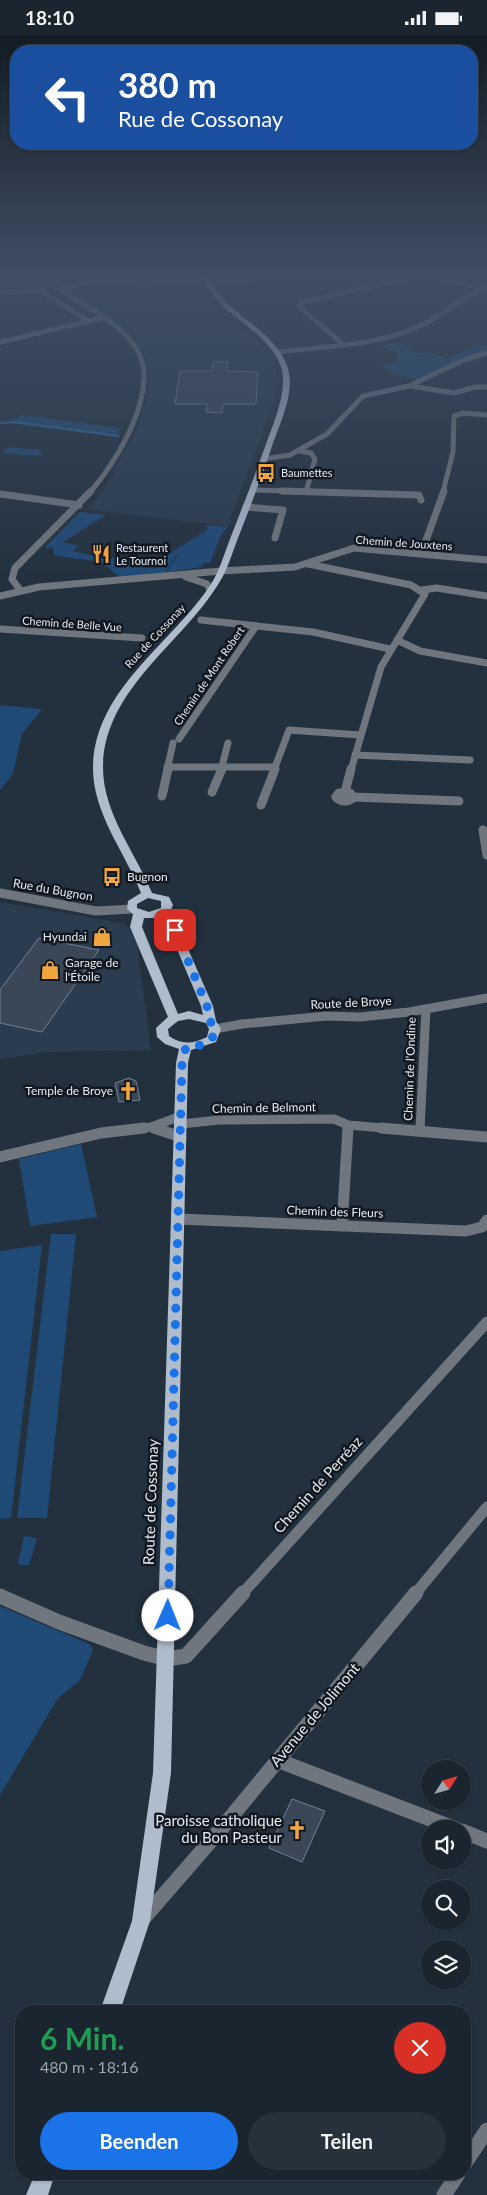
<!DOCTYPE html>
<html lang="de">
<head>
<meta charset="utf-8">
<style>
  :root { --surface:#1a252f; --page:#27313b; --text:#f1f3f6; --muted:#9fa5aa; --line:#38424b; --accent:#1a73e8 }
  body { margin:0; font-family:Lato,sans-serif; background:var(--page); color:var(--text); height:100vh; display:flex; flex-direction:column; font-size:19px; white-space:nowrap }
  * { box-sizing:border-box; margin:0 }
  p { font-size:16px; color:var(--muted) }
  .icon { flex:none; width:28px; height:28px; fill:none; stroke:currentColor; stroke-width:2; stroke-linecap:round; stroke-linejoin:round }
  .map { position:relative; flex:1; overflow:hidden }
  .drawer { position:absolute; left:15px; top:1970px; width:456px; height:175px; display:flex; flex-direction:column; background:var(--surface); border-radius:20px; box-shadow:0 1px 4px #0004,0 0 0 1px var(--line) }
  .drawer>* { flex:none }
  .banner { position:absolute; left:10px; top:10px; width:468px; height:105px; border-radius:20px; box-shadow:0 1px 4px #0004,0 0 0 1px var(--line); background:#1a4fa0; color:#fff; overflow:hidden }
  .needle { width:32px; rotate:53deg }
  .tools { position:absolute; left:421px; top:1725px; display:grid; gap:10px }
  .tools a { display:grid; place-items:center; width:50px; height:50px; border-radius:50%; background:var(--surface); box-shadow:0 1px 4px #0004,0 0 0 1px var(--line); font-size:25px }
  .pin { position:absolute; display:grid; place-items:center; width:42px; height:42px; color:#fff; margin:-21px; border-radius:10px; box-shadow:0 2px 8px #0006 }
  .me { position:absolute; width:55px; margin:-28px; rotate:1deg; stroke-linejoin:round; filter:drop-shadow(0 0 4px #0008) }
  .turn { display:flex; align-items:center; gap:18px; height:105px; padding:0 25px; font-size:22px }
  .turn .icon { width:65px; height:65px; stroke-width:2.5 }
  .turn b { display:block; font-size:35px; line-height:42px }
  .round { display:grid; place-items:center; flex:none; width:52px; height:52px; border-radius:26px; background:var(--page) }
  .overview { display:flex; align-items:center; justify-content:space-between; height:85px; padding:0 25px }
  h1 { font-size:30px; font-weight:700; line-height:38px; color:#1e9e55 }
  .cta { display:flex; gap:10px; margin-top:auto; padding:10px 25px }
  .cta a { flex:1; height:58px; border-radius:30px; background:var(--accent); color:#fff; font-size:20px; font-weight:700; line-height:58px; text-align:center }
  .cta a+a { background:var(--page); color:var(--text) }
  .status { display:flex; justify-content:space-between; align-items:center; height:35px; padding:0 25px; background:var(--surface); direction:ltr }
  .status svg { height:14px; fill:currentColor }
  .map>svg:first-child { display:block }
  .built { fill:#2a3c4e }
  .green { fill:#204a76 }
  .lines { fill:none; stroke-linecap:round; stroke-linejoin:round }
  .stream { stroke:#306398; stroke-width:2 }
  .building { fill:#394757; stroke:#728192 }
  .minor-far4 { stroke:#6f767e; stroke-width:5 }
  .minor-far3 { stroke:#6f767e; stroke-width:7 }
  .minor-far2 { stroke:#6f767e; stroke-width:9 }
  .minor-far1 { stroke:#6f767e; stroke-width:11 }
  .minor { stroke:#6f767e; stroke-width:15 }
  .tertiary { stroke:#6f767e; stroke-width:7 }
  .primary { fill:#aebccc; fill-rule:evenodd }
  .route { stroke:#1a73e8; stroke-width:9; stroke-dasharray:0 16.2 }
  .labels { text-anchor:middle; stroke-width:5; stroke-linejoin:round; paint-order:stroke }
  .far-poi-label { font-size:11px; fill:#e2eaf4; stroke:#12181f; text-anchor:start }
  .far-street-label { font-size:11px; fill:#e2eaf4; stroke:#12181f }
  .poi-label { font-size:12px; fill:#e2eaf4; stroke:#12181f; text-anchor:start }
  .street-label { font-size:12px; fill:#e2eaf4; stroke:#12181f }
  .near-street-label { font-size:15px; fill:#e2eaf4; stroke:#12181f }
  .near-poi-label { font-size:15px; fill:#e2eaf4; stroke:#12181f; text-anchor:end }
</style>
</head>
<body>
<div class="status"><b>18:10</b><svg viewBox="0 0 49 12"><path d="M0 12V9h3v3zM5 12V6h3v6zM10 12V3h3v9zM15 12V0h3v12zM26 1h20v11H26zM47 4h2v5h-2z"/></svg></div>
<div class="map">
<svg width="487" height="2160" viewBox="0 0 487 2160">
  <rect width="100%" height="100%" fill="#23313f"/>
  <g class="built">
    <polygon points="176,247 199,250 218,272 265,314 276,332 277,350 275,363 228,491 91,475 89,473 114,440 113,436 135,398 150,355 150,339 145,319 135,304 118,290 66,256 68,253 85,249"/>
    <polygon points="0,867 122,888 130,894 137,909 151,1015 48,1017 0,1024"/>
  </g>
  <g class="green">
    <polygon points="0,242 96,242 64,247 53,255 45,257 0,256"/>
    <polygon points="394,307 413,312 407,317 433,318 447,324 477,310 487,310 487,318 417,344 393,339 382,330 398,326 399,318 383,311"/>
    <polygon points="23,380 120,393 117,402 9,388 10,386 6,386"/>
    <polygon points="8,412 41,415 39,418 45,419 36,421 3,418"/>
    <polygon points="80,477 106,480 63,507 79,511 72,516 99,522 93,526 57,521 54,520 53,512 44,513"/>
    <path d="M205,490L228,492L221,500L210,528L206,527L200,531L204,532L167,537C175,519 193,507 208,494Z"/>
    <path d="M206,495L174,523L165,538L119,542C111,535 104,529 97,525L100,523L111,524L115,521L155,531V528Z"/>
    <polygon points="0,670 42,674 22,699 13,739 0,755"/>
    <polygon points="81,1109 97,1182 30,1191 19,1124"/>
    <polygon points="51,1199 76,1199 47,1483 17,1483"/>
    <polygon points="42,1210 11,1483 0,1484 0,1216"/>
    <polygon points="24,1501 37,1503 29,1530 20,1530 18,1528"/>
    <polygon points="0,1571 89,1609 93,1615 80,1645 58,1663 0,1760"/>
  </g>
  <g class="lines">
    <polyline class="stream" points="0,388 14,387 119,401"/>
  </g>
  <g class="building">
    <polygon points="213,327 228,327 227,336 258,337 256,369 223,369 222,378 206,377 207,369 175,369 180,336 212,336"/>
    <polygon points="39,903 99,915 42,997 0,988 0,955"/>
    <polygon points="129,1043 136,1046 140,1065 119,1067 115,1048"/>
    <polygon points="292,1764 325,1776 302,1827 269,1813"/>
  </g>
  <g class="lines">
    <g class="minor-far4">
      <polyline points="438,242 485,254"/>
      <polyline points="0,257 40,256 88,286"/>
      <polyline points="0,307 102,283"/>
      <polyline points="342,309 299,271 300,268 411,242"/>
      <path d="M277,317C326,311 379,311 424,289C446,278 463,260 487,252"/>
      <polyline points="410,351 454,358 475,352 487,352"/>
      <polyline points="299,416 311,418 315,424 306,457"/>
      <polyline points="263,424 290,420 327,399 363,361 409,351 464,325 487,318"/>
      <polyline points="252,455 324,457"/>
      <path d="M90,457C117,427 162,353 136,313C120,288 89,273 64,258L61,255L63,252L99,245L186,246L271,242"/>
      <polyline points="443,457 453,417 454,381 464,378 487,380"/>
    </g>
    <g class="minor-far3">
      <polyline points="282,456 419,460 421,465"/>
      <polyline points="0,459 79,470"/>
      <polyline points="246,472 283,475 275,503"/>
      <polyline points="421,519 444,456"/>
      <polyline points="308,529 411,550 425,559 381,632 351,735"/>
      <polyline points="221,536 295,532 354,513 487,525"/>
      <polyline points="20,555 12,544 15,533 91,456"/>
      <polyline points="422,555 437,553 487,561"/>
      <polyline points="201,585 313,597 390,614"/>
      <polyline points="0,594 142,603"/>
      <polyline points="397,605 420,616 487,628"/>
      <polyline points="179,704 256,591"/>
      <polyline points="355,720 470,725"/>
      <polyline points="167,732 274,732"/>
      <polyline points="167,735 173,708"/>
      <polyline points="221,735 228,708"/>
      <polyline points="274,735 289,695 360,700"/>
    </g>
    <g class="minor-far2">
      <polyline points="212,757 222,734"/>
      <polyline points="345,757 351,734"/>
      <path d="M339,758H350L353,763C347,767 341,767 336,762Z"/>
      <polyline points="162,761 168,734"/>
      <polyline points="354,762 459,766"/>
      <polyline points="261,770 275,734"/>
      <polyline points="483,795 487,820"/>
      <polyline points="0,858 96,876 132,874"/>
      <polyline points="215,994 242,989 326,981 360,982 409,977 487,963"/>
      <polyline points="181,1089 219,1085 334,1084 348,1090 396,1094"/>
      <polyline points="151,1092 157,1094"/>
      <polyline points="133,1094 151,1092 181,1081"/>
      <polyline points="348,1094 348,1090"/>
      <polyline points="420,1094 426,974"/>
    </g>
    <g class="minor-far1">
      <polyline points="154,1093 181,1102"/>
      <polyline points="381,1093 487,1102"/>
      <polyline points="420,1095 420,1093"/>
      <polyline points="0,1122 101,1098 144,1093"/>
      <polyline points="179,1184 466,1196 482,1192 487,1185"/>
      <polyline points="342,1191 348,1093"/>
      <polyline points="242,1559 487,1287"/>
      <polyline points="415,1559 487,1472"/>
    </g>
    <g class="minor">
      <polyline points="0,1561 59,1587 144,1618 167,1624 186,1621 243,1558"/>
      <polyline points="277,1725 456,1794"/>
      <polyline points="462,1796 487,1806"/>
      <polyline points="142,1885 221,1794 416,1558"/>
      <polyline points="465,2128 487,2095"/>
      <polyline points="444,2160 458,2139"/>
    </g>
    <g class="tertiary">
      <polyline points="186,542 207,549 210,555"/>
      <polyline points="0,561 39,552 221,536"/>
    </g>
    <g class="primary">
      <path d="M201,242H207C213,252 219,260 228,269C248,288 280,305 288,334C295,358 280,388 272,411C262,442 250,472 238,503C232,518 228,534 219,548C182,609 104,654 103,732C103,779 135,816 152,858L169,862L173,870L171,875L213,971L216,986L221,994L216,1007L191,1015L188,1028L171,1738L150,1886L120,1976H100L132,1886L153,1738L176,1028L179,1014L165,1009L157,1002L156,993L168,982L130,892L133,879L127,874L128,866L141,858C125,817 93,779 93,733C94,654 172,609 211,549C220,535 224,519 230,504C242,473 254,443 265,412C273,389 287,359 282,335C275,307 243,290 224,272C215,263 208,253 201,242ZM148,863L161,866V873L149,877L137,873V869ZM163,881L201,971L203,980L189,976L178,979L142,892L144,883H153ZM189,984L206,988L209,994L207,1002C193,1009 182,1010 169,1001L168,994L178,986Z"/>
      <polygon points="35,2139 55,2139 48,2160 26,2160"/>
    </g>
  </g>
  <linearGradient id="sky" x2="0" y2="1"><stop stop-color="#131b23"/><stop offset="0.44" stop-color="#3f4e63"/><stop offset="1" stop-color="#3f4e63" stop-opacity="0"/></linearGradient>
  <rect width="487" height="544" fill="url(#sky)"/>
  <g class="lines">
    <polyline class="route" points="168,1581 182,1028 186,1012 201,1010 212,1004 215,994 210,986 207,971 175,895"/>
  </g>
  <defs>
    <g id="bus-bare" transform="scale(1.5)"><path d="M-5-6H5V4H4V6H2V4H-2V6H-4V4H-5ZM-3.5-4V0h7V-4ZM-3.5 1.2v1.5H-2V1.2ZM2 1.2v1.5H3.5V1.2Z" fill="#f0a63f" stroke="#12181f" stroke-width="2.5" paint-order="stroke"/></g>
    <g id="restaurant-bare" transform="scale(1.5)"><path d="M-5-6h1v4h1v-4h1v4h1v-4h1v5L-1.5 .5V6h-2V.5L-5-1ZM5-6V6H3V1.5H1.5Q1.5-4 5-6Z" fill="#f0a63f" stroke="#12181f" stroke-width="2.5" paint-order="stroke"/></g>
    <g id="shop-bare" transform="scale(1.5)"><path d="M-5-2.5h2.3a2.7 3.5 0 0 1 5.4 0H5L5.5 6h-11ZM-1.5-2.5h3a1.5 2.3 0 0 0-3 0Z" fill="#f0a63f" stroke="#12181f" stroke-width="2.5" paint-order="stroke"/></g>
    <g id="church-bare" transform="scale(1.5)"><path d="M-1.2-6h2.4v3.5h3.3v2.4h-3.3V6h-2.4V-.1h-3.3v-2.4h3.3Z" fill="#f0a63f" stroke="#12181f" stroke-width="2.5" paint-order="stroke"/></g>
  </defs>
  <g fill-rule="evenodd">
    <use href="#bus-bare" x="266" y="438"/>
    <use href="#restaurant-bare" x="101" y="519"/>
    <use href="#bus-bare" x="112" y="842"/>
    <use href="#shop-bare" x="102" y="902"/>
    <use href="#shop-bare" x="50" y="935"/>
    <use href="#church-bare" x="128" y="1056"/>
    <use href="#church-bare" x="297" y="1795"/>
  </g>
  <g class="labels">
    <g class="far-poi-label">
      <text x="281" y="442">Baumettes</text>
      <text x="116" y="517">Restaurent<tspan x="116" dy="13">Le Tournoi</tspan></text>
    </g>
    <g class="far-street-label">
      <text transform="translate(404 508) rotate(4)" y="4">Chemin de Jouxtens</text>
      <text transform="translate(72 589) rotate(4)" y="4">Chemin de Belle Vue</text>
      <text transform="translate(155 601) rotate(-47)" y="4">Rue de Cossonay</text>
      <text transform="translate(209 641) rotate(-56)" y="4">Chemin de Mont Robert</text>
    </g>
    <g class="poi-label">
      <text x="127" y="846">Bugnon</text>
      <text x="87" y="906" text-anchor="end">Hyundai</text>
      <text x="65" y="932">Garage de<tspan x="65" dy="14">l'Étoile</tspan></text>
      <text x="113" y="1060" text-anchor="end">Temple de Broye</text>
    </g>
    <g class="street-label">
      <text transform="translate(53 855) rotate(10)" y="4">Rue du Bugnon</text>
      <text transform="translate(351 968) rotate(-3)" y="4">Route de Broye</text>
      <text transform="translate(410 1034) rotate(-88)" y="4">Chemin de l'Ondine</text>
      <text transform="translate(264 1073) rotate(-1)" y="4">Chemin de Belmont</text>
      <text transform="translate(335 1177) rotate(2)" y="4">Chemin des Fleurs</text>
    </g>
    <g class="near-street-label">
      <text transform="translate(318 1450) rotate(-48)" y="5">Chemin de Perréaz</text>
      <text transform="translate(151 1467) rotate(-88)" y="5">Route de Cossonay</text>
      <text transform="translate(315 1680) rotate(-50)" y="5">Avenue de Jolimont</text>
    </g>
    <g class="near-poi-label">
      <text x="282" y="1791">Paroisse catholique<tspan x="282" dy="17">du Bon Pasteur</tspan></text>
    </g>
  </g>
</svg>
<div class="tools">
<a><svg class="needle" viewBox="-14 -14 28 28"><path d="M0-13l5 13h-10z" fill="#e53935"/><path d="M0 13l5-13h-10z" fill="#9fa5aa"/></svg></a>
<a><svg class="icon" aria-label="sound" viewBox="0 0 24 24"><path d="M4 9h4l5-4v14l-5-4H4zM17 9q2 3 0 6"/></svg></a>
<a><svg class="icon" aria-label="search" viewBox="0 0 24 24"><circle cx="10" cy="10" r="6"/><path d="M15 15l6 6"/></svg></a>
<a><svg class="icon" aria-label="layers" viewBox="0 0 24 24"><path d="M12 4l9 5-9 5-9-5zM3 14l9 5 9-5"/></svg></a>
</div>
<div class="pin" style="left:175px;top:895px;background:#d93025"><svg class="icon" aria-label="arrive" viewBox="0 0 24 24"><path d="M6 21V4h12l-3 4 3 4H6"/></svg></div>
<svg class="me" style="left:168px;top:1581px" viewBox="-20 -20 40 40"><circle r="19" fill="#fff"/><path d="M0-13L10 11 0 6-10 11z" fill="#1a73e8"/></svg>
<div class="banner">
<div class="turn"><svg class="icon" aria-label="left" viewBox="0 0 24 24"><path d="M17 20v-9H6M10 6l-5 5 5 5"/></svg><div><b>380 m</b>Rue de Cossonay</div></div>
</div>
<section class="drawer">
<div class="overview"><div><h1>6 Min.</h1><p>480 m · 18:16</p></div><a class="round" style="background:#d93025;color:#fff"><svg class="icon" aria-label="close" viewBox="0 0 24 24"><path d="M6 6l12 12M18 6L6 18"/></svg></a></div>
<div class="cta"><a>Beenden</a><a>Teilen</a></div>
</section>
</div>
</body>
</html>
